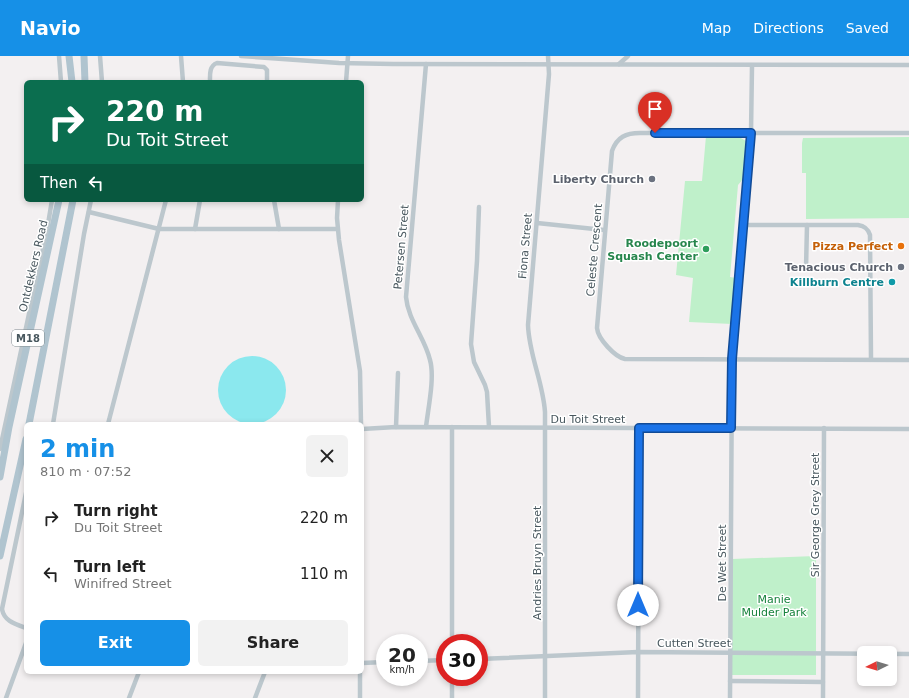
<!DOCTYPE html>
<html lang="en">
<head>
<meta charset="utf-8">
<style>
  :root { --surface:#fff; --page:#f2f2f2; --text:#222; --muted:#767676; --accent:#1690e7 }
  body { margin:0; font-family:"DejaVu Sans",sans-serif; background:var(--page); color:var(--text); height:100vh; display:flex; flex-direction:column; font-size:15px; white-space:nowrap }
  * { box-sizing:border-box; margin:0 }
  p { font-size:13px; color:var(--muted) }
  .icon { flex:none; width:22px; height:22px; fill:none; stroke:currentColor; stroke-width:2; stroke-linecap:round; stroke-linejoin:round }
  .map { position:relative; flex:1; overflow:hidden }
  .drawer { position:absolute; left:24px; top:366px; width:340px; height:252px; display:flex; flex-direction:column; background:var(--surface); border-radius:6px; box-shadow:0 2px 6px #0003 }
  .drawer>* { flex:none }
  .hud { position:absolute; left:24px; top:24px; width:340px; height:122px; border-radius:6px; box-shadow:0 2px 6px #0003; background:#0b6e4f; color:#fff; overflow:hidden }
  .needle { width:26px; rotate:265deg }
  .tools { position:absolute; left:857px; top:590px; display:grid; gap:8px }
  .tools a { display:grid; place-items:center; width:40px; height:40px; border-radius:6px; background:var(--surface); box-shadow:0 2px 6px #0003; font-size:20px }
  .speed { position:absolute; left:376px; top:578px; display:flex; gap:8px; font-size:20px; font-weight:700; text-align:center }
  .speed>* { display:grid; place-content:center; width:52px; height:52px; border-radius:50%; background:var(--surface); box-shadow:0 2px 6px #0003; line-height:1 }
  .speed small { font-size:10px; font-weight:400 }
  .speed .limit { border:6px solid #d22; background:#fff; color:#111 }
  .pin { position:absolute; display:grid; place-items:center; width:34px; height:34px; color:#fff; margin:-41px -17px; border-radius:50% 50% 50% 0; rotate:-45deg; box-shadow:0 0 4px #0007 }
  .pin .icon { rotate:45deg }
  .me { position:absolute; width:44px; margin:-22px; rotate:0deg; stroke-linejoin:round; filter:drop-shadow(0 0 3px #0008) }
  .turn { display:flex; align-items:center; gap:14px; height:84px; padding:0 16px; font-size:18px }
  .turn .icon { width:52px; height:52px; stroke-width:2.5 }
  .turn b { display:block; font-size:28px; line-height:34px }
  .then { display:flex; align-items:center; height:38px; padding:0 16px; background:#0003; gap:8px; font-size:15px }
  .round { display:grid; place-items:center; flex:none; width:42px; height:42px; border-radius:6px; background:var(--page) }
  .head { display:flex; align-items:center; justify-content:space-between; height:68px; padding:0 16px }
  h1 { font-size:24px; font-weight:700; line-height:30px; color:var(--accent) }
  .button { display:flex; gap:8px; margin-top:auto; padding:8px 16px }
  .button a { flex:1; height:46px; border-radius:6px; background:var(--accent); color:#fff; font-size:16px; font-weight:700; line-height:46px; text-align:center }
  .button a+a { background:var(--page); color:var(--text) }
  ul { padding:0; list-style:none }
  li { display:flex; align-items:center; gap:12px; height:56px; padding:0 16px }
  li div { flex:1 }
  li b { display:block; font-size:15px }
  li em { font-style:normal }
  header { display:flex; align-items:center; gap:24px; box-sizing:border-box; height:56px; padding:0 20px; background:var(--accent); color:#fff }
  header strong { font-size:19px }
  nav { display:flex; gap:22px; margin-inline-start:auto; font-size:14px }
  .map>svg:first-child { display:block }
  .green { fill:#bff0ca }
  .water { fill:#8be8ee }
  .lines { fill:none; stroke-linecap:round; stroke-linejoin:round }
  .street { stroke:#bcc7cd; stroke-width:4.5 }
  .primary { stroke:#b0c4cf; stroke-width:7 }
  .route-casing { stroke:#114b97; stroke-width:10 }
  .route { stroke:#1a73e8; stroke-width:7 }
  .worship-dot { fill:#6b7280; stroke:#fff; stroke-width:1.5 }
  .food-dot { fill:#e8710a; stroke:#fff; stroke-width:1.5 }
  .leisure-dot { fill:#2e9e5b; stroke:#fff; stroke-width:1.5 }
  .culture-dot { fill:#0f9aa8; stroke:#fff; stroke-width:1.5 }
  .labels { text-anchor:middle; stroke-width:3; stroke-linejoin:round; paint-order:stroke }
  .shield { fill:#fff; stroke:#7f898e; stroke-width:1 }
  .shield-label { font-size:10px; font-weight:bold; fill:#48575e }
  .worship-label { font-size:11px; font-weight:bold; fill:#5b616d; stroke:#fff; text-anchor:end }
  .leisure-label { font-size:11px; font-weight:bold; fill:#27864d; stroke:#fff; text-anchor:end }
  .street-label { font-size:11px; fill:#48575e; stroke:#fff }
  .food-label { font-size:11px; font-weight:bold; fill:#c56008; stroke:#fff; text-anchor:end }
  .culture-label { font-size:11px; font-weight:bold; fill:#0d838f; stroke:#fff; text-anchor:end }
  .park-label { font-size:11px; fill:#16823c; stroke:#fff }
</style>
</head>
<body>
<header>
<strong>Navio</strong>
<nav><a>Map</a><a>Directions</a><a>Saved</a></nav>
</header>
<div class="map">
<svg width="909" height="642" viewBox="0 0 909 642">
  <rect width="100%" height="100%" fill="#f3f0f1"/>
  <g class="green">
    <polygon points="706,80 739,81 746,85 744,120 743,123 738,129 730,221 736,222 732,268 689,266 693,222 676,219 685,125 702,125"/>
    <polygon points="909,81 909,162 806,163 806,117 802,117 802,87 803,82"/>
    <polygon points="816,500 816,619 732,619 732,503"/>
  </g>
  <circle class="water" cx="252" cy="334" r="34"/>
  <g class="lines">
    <g class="street">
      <polyline points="59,0 61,26"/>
      <polyline points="100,0 102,26"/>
      <polyline points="181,0 183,26"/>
      <polyline points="241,0 339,7 393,8 909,9"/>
      <path d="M426,8L406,241C408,264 425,282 430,304C435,321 428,353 426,371"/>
      <polyline points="619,8 628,0"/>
      <path d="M210,26C210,19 209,10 217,7L264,11L267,14V26"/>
      <polyline points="346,26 348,0"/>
      <path d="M909,77H640C626,77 617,81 612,95L597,272C598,283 615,301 625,303L909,304"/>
      <polyline points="274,144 279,173"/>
      <polyline points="338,144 337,162 339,184 360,315 361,368"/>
      <polyline points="479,151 477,205 471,288 474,306 485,329 487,336 489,371"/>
      <polyline points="89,156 159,173 337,173"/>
      <polyline points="537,167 604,174"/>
      <path d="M744,169H858C865,170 868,173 870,179L871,303"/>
      <polyline points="195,173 200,144"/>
      <polyline points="806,213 807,169"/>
      <polyline points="53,368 84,178 91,144"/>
      <polyline points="108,368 166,144"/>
      <polyline points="396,371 398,317"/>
      <polyline points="452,371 452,587"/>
      <polyline points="362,373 396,371 909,373"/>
      <polyline points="0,393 47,174 52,144"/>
      <path d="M26,437L2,553C4,565 15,568 26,572"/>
      <polyline points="479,603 638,596 909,598"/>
      <polyline points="419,605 445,604"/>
      <polyline points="362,607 385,606"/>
      <polyline points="360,616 360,642"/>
      <polyline points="452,621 452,642"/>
      <polyline points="730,625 823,626"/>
      <polyline points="6,642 26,587"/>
      <polyline points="129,642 139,616"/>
      <polyline points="255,642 265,616"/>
      <path d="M545,642V356C543,326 529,299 528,269L549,18L548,0"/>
      <polyline points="638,642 639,372"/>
      <polyline points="730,642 732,303 751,77 752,10"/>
      <polyline points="823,642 824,372"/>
    </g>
    <g class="primary">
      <polyline points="69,0 72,26"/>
      <polyline points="84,0 85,26"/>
      <polyline points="29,368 73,144"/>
      <polyline points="0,421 9,371 59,144"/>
      <polyline points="0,500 26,383"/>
    </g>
  </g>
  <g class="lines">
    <g class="route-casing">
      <polyline id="route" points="638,549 639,372 731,372 732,303 751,77 655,77"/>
    </g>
    <use href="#route" class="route"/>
  </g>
  <g class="worship-dot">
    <circle cx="652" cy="123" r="4"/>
    <circle cx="901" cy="211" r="4"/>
  </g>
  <circle class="food-dot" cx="901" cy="190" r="4"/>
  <circle class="leisure-dot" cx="706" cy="193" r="4"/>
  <circle class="culture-dot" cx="892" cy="226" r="4"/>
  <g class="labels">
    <rect class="shield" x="12" y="274" width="32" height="16" rx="3"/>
    <g class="shield-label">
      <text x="28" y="286">M18</text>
    </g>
    <g class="worship-label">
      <text x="644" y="127">Liberty Church</text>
      <text x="893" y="215">Tenacious Church</text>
    </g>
    <g class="leisure-label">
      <text x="698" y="191">Roodepoort<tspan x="698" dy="13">Squash Center</tspan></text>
    </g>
    <g class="street-label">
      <text transform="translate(525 190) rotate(-85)" y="4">Fiona Street</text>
      <text transform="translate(401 191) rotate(-85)" y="4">Petersen Street</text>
      <text transform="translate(594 194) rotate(-85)" y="4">Celeste Crescent</text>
      <text transform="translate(33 210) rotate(-77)" y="4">Ontdekkers Road</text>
      <text x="588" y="367">Du Toit Street</text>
      <text transform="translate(815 459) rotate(-90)" y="4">Sir George Grey Street</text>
      <text transform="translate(537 507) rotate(-90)" y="4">Andries Bruyn Street</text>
      <text transform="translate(722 507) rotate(-90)" y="4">De Wet Street</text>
      <text x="694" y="591">Cutten Street</text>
    </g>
    <g class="food-label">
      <text x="893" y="194">Pizza Perfect</text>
    </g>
    <g class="culture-label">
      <text x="884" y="230">Killburn Centre</text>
    </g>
    <g class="park-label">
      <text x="774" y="547">Manie<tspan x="774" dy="13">Mulder Park</tspan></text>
    </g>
  </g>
</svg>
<div class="tools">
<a><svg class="needle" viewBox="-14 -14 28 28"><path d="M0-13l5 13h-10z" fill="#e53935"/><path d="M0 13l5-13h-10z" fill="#767676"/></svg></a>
</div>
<div class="speed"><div>20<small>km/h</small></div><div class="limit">30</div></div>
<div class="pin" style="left:655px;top:77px;background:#d93025"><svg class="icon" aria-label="arrive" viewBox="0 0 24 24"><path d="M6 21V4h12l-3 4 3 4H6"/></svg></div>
<svg class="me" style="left:638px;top:549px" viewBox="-20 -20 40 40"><circle r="19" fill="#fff"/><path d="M0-13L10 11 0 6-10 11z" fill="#1a73e8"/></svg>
<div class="hud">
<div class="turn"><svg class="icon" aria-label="right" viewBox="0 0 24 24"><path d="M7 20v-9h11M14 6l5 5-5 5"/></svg><div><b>220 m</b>Du Toit Street</div></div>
<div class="then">Then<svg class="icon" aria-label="left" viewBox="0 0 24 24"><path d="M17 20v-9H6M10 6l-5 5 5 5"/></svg></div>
</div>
<section class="drawer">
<div class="head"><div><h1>2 min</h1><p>810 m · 07:52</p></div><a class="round"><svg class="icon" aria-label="close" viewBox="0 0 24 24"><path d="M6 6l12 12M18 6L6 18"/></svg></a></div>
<ul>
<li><svg class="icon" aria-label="right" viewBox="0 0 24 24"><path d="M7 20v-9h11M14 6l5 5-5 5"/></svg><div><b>Turn right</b><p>Du Toit Street</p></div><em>220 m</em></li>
<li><svg class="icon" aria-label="left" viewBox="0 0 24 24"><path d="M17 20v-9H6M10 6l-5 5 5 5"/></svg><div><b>Turn left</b><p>Winifred Street</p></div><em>110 m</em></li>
</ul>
<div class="button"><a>Exit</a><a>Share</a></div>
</section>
</div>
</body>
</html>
